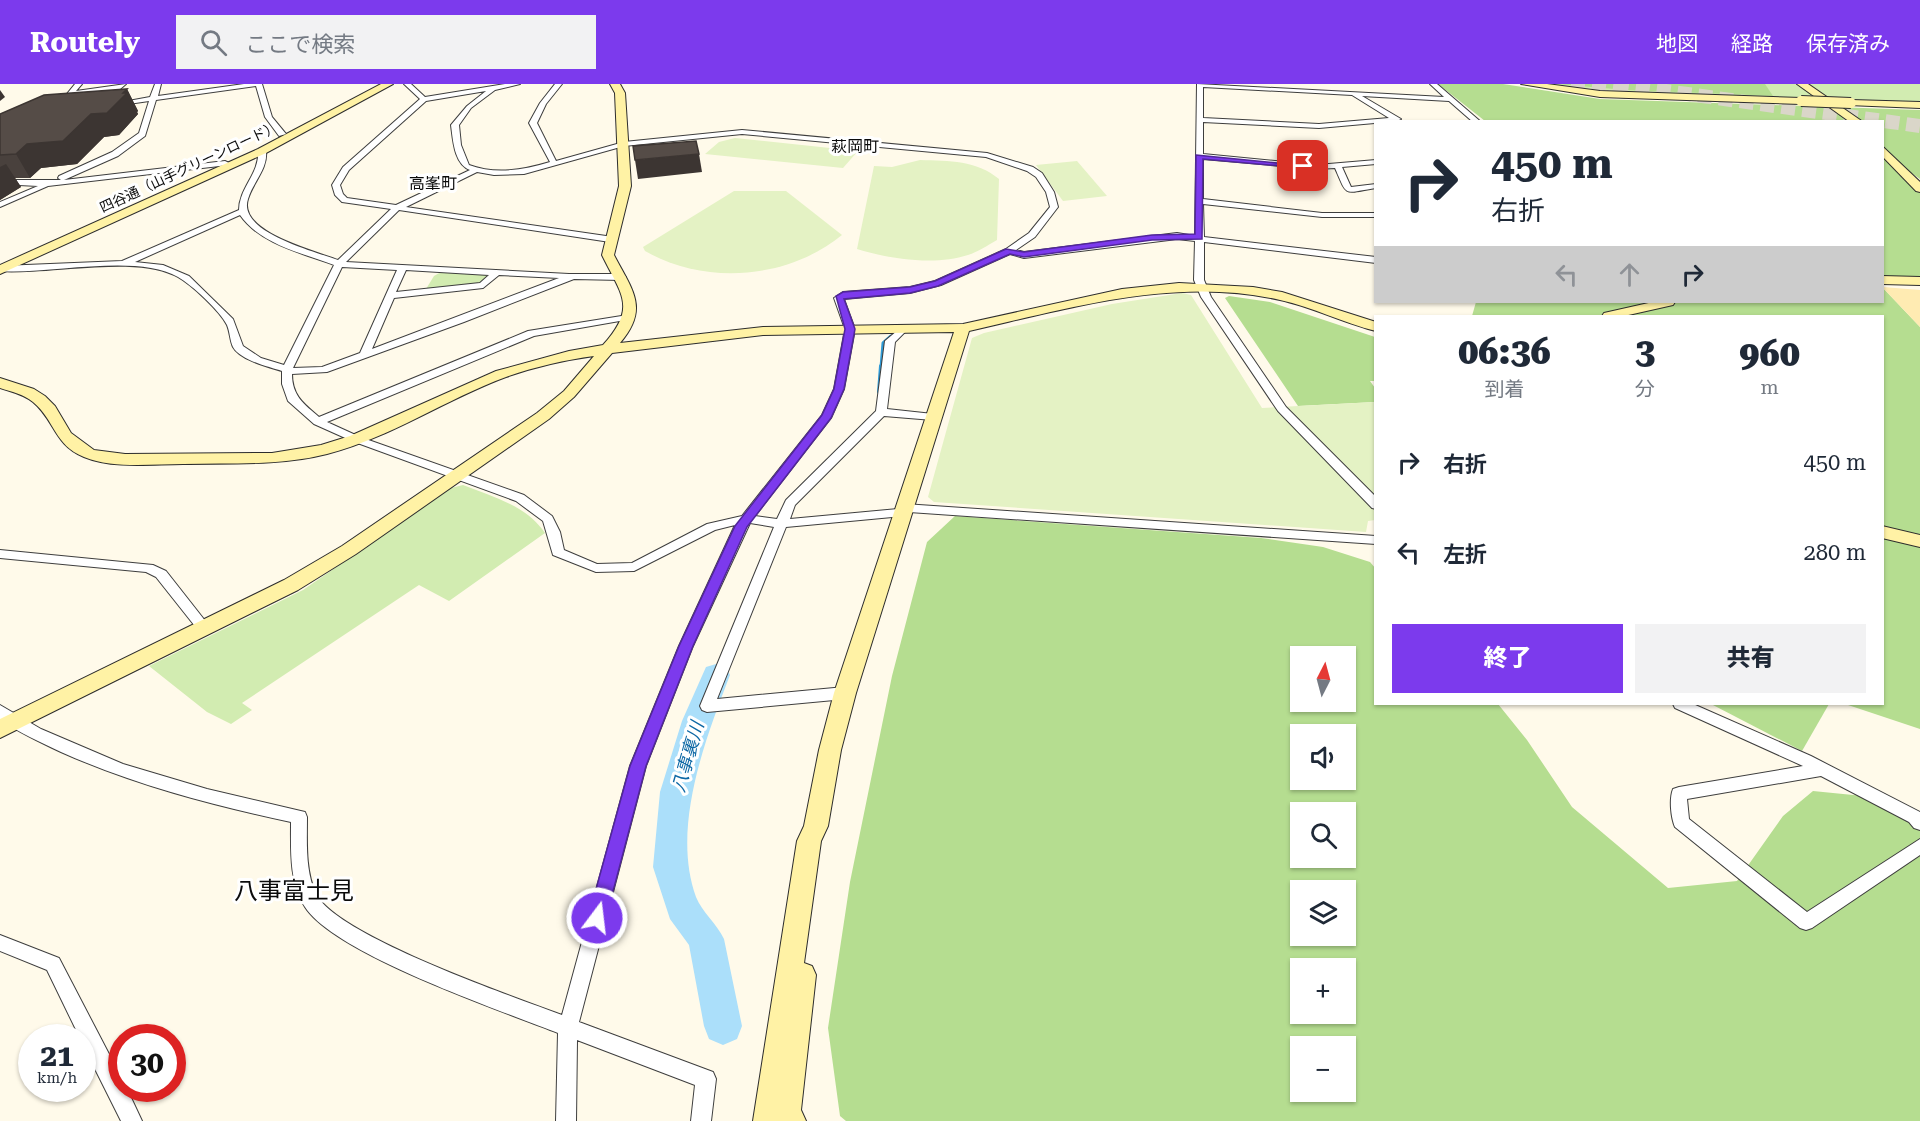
<!DOCTYPE html>
<html lang="ja">
<head>
<meta charset="utf-8">
<style>
  :root { --surface:#fff; --page:#f2f2f3; --text:#1f2937; --muted:#747a83; --accent:#7c3aed }
  body { margin:0; font-family:"Roboto Serif","Noto Sans JP",serif; background:var(--page); color:var(--text); height:100vh; display:flex; flex-direction:column; font-size:22px; white-space:nowrap }
  * { box-sizing:border-box; margin:0 }
  p { font-size:20px; color:var(--muted) }
  .icon { flex:none; width:33px; height:33px; fill:none; stroke:currentColor; stroke-width:2; stroke-linecap:round; stroke-linejoin:round }
  .map { position:relative; flex:1; overflow:hidden }
  .sheet { position:absolute; left:1374px; top:231px; width:510px; height:390px; display:flex; flex-direction:column; background:var(--surface); border-radius:0px; box-shadow:0 2px 4px #0004 }
  .sheet>* { flex:none }
  .hud { position:absolute; left:1374px; top:36px; width:510px; height:183px; border-radius:0px; box-shadow:0 2px 4px #0004; background:#fff; color:var(--text); overflow:hidden }
  .needle { width:39px; rotate:6deg }
  .controls { position:absolute; left:1290px; top:562px; display:grid; gap:12px }
  .controls a { display:grid; place-items:center; width:66px; height:66px; border-radius:0px; background:var(--surface); box-shadow:0 2px 4px #0004; font-size:30px }
  .speed { position:absolute; left:18px; top:940px; display:flex; gap:12px; font-size:30px; font-weight:700; text-align:center }
  .speed>* { display:grid; place-content:center; width:78px; height:78px; border-radius:50%; background:var(--surface); box-shadow:0 2px 4px #0004; line-height:1 }
  .speed small { font-size:15px; font-weight:400 }
  .speed .limit { border:9px solid #d22; background:#fff; color:#111 }
  .pin { position:absolute; display:grid; place-items:center; width:51px; height:51px; color:#fff; margin:-26px; border-radius:12px; box-shadow:0 3px 9px #0006 }
  .me { position:absolute; width:66px; margin:-33px; rotate:15deg; stroke-linejoin:round; filter:drop-shadow(0 0 4px #0008) }
  .turn { display:flex; align-items:center; gap:21px; height:126px; padding:0 18px; font-size:27px }
  .turn .icon { width:78px; height:78px; stroke-width:2.5 }
  .turn b { display:block; font-size:42px; line-height:51px }
  .lanes { display:flex; align-items:center; height:57px; padding:0 18px; background:#0003; justify-content:center; gap:30px; direction:ltr }
  .lanes .off { opacity:.35 }
  .eta { display:flex; justify-content:space-evenly; align-items:center; height:102px; text-align:center }
  .eta b { font-size:36px; font-weight:800; line-height:42px }
  .primary-button { display:flex; gap:12px; margin-top:auto; padding:12px 18px }
  .primary-button a { flex:1; height:69px; border-radius:0px; background:var(--accent); color:#fff; font-size:24px; font-weight:800; line-height:69px; text-align:center }
  .primary-button a+a { background:var(--page); color:var(--text) }
  ul { padding:0; list-style:none }
  li { display:flex; align-items:center; gap:18px; height:90px; padding:0 18px }
  li div { flex:1 }
  li b { display:block; font-size:22px }
  li em { font-style:normal }
  header { display:flex; align-items:center; gap:36px; box-sizing:border-box; height:84px; padding:0 30px; background:var(--accent); color:#fff }
  header strong { font-size:28px }
  nav { display:flex; gap:33px; margin-inline-start:auto; font-size:21px }
  .search { width:420px; height:54px; background:var(--page); display:flex; align-items:center; gap:15px; box-sizing:border-box; padding:0 21px; border-radius:0px; color:var(--muted); font-size:22px }
  .map>svg:first-child { display:block }
  .green { fill:#d2ecb1 }
  .forest { fill:#b5dd90; fill-rule:evenodd }
  .sand { fill:#ffebb2 }
  .pitch { fill:#e4f2c4 }
  .lines { fill:none; stroke-linecap:round; stroke-linejoin:round }
  .stream-far1 { stroke:#2d99d6; stroke-width:3 }
  .stream { stroke:#2d99d6; stroke-width:4 }
  .river { fill:#abdffa; fill-rule:evenodd }
  .highway-tunnel { stroke:#dad6c9; stroke-width:14; stroke-dasharray:14 7; stroke-linecap:butt }
  .street-casing { stroke:#3e3e3e; stroke-width:2 }
  .secondary-casing { stroke:#2d2d2d; stroke-width:2 }
  .street { fill:#fff; fill-rule:evenodd }
  .secondary { fill:#fff2a5; fill-rule:evenodd }
  .secondary-bridge-casing { stroke:#2d2d2d; stroke-width:12; stroke-linecap:butt }
  .secondary-bridge { stroke:#fff2a5; stroke-width:10 }
  .wall { fill:#49413d }
  .shaded-wall { fill:#3c3532 }
  .building { fill:#554c47; stroke:#3c3532; stroke-width:1.5 }
  .route { fill:#7c3aed; stroke:#51269a; stroke-width:1.5 }
  .labels { text-anchor:middle; stroke-width:6; stroke-linejoin:round; paint-order:stroke }
  .far-street-label { font-size:14px; fill:#0b0b0b; stroke:#fff }
  .far-quarter-label { font-size:16px; fill:#0b0b0b; stroke:#fff }
  .water-label { font-size:18px; font-style:italic; fill:#0d68a5; stroke:#fff }
  .near-quarter-label { font-size:24px; fill:#0b0b0b; stroke:#fff }
</style>
</head>
<body>
<header>
<strong>Routely</strong>
<div class="search"><svg class="icon" aria-label="search" viewBox="0 0 24 24"><circle cx="10" cy="10" r="6"/><path d="M15 15l6 6"/></svg>ここで検索</div>
<nav><a>地図</a><a>経路</a><a>保存済み</a></nav>
</header>
<div class="map">
<svg width="1920" height="1037" viewBox="0 0 1920 1037">
  <rect width="100%" height="100%" fill="#fffaea"/>
  <g class="green">
    <polygon points="1541,0 1920,0 1920,19 1626,8"/>
    <polygon points="441,188 486,191 488,192 478,200 426,205 434,192"/>
    <path d="M463,401C493,413 526,421 545,449L449,517L419,501L242,619L252,626L231,640L207,628L149,582L303,506L451,404Z"/>
  </g>
  <g class="forest">
    <polygon points="1438,0 1503,0 1600,15 1920,26 1920,95 1897,79 1920,107 1920,193 1883,193 1882,38 1485,37"/>
    <polygon points="1556,0 1765,0 1773,12 1626,6"/>
    <polygon points="1883,204 1920,243 1920,645 1845,620 1882,620 1882,232 1472,232 1476,218 1882,218"/>
    <polygon points="1229,212 1270,218 1375,253 1375,297 1370,297 1375,304 1375,318 1298,322 1225,214"/>
    <path d="M955,432L1261,454L1323,463L1370,478L1376,485V620H1498L1527,656L1572,723L1668,804L1737,797L1783,732L1813,707L1893,715L1920,732V1037H846L840,1032L828,944L850,798L892,592L927,458ZM1300,573H1346V618H1300ZM1300,651H1346V696H1300ZM1300,729H1346V774H1300ZM1300,807H1346V852H1300ZM1300,885H1346V930H1300ZM1300,963H1346V1008H1300Z"/>
    <polygon points="1711,620 1829,620 1802,667"/>
  </g>
  <polygon class="sand" points="1883,203 1920,206 1920,243 1883,204"/>
  <g class="pitch">
    <polygon points="735,54 858,67 843,84 705,70 719,58"/>
    <path d="M920,76C950,77 976,76 999,95L997,156C988,161 978,168 968,171C935,182 890,175 857,165L874,82L892,83Z"/>
    <polygon points="1077,77 1107,112 1063,117 1036,81"/>
    <path d="M734,107H786L842,151C788,195 706,202 645,167L643,163Z"/>
    <polygon points="1182,209 1191,211 1262,324 1375,318 1375,436 1368,437 1366,448 934,418 928,413 972,254 984,249 1112,220"/>
  </g>
  <g class="lines">
    <polyline class="stream-far1" points="881,283 883,259 891,252"/>
    <polyline class="stream" points="879,308 881,282"/>
    <path class="river" d="M716,580L726,583L730,591C705,656 671,744 696,813C702,828 717,840 724,855L742,942L737,955L723,961L709,955L704,942L689,861L670,835L653,783L660,708L682,637L706,583Z"/>
    <g class="highway-tunnel">
      <polyline points="1571,0 1633,9"/>
      <polyline points="1615,0 1920,42"/>
    </g>
    <g class="street-casing">
      <g id="street">
        <polygon points="75,0 82,0 76,7 126,0 119,6 72,12 62,23 58,23 58,21"/>
        <polygon points="155,0 161,0 158,12 244,0 262,0 272,33 286,50 279,52 265,33 256,2 156,16 145,52 118,72 64,96 225,77 229,79 228,81 48,102 0,123 0,118 38,102 0,100 0,96 61,96 58,94 59,92 112,68 139,49 149,17 115,22 112,20 150,13"/>
        <path d="M404,0H411L425,13L505,0H520L495,6L471,24L459,41L461,61L469,81C496,91 523,86 550,78L529,39L540,19L555,0H562L546,20L537,39L556,77L624,58L742,46L987,69L1033,83L1042,89L1054,108L1058,123L1035,153L1016,166L1024,168L1177,149L1195,152L1197,0L1444,13L1430,0H1437L1481,38H1473L1449,17L1362,12L1401,35L1397,37L1319,44L1203,38V70L1317,81L1376,76V80L1342,83L1351,103L1376,100V104C1343,109 1348,114 1335,84L1317,85L1203,75V115L1322,129H1376V133H1322L1203,120L1204,153L1376,173V179L1204,158V196L1211,213L1286,323L1376,413V425L1372,424L1278,327L1201,213L1194,196L1195,157L1177,155L1024,174L1010,170L941,201L910,209L844,215L855,245L844,305L831,334L755,432L777,435L786,416L876,327L885,257L904,241L909,244L895,258L887,325L933,330L939,333L933,336L884,332L795,421L790,435L898,425L900,421L904,420L1376,452V460L909,428L903,432L786,443L717,615L845,603L850,605L852,609L850,613L845,615L707,628L702,626L700,622L774,443L750,439L693,562L646,682L579,938L713,988L716,995L711,1037H691L695,1001L577,956L576,1037H556L558,949C502,927 335,870 305,823C289,799 291,765 291,738C212,721 135,701 61,668C40,658 19,649 0,635V621L41,645L123,680L207,705L305,728L307,733C307,758 305,787 316,810C337,852 514,913 562,931L630,682L679,562L735,441L715,446L634,487L596,488L553,471L543,437L516,417L352,357L314,340L288,317L282,300V287C269,283 240,276 233,263C230,257 230,248 227,241C220,227 192,201 178,193C136,169 48,191 0,187L2,182L122,177L239,126C239,104 260,89 258,67L262,65L266,67C268,85 253,98 248,115C237,148 314,167 338,176L391,125L342,118L335,111L332,101L343,83L420,15ZM1203,3L1352,11L1389,34L1319,40L1203,34ZM486,7L467,22L451,41C453,56 454,80 470,86L396,121L347,114L343,110L340,101L349,86L426,17ZM742,50L986,73L1027,87L1036,93L1046,108L1050,123L1029,149L1006,165L935,197L910,203L843,208L834,214L845,245L834,305L822,331L742,432L707,440L632,479L597,480L564,466L560,448L552,432L524,411L360,353L327,338L534,252L631,235L634,234V230L528,247L319,333C304,320 292,312 292,290L327,288L464,238L574,195L621,196L626,193L621,190H569L346,178L399,126L610,158L613,157V153L406,123L477,88L494,91L524,90L624,62ZM240,131C260,160 302,169 334,181L284,281L261,274L243,262L233,235L189,192L163,181L135,178ZM342,183L397,186L360,269L322,283L293,284ZM406,186L489,191L480,199L396,208ZM499,191L559,194L372,265L394,214L483,204Z"/>
        <polygon points="0,466 153,481 166,487 210,543 208,546 198,546 156,493 146,488 0,474"/>
        <path d="M1673,620H1693L1811,672L1920,728V746L1914,744L1909,738L1821,692L1687,715L1689,735L1807,828L1920,755V771L1812,844L1806,846L1800,844L1675,743C1671,734 1669,715 1673,705L1679,703L1803,682L1675,624Z"/>
        <polygon points="0,851 59,874 122,995 122,1005 127,1005 142,1037 121,1037 82,959 82,954 80,954 47,886 0,867"/>
      </g>
    </g>
    <g class="secondary-casing">
      <g id="secondary">
        <polygon points="381,0 393,0 266,69 0,190 0,181 258,65"/>
        <path d="M610,0H620L625,9L631,102L614,171C632,206 650,224 620,259L763,243L963,240L1122,205L1179,199L1253,203L1282,208L1376,238V247C1343,239 1313,223 1280,216C1176,192 1071,224 969,247L856,609L841,666L828,742L821,757L804,879L812,882L816,891L801,1026L806,1037H753L797,757L804,742L819,666L834,609L954,248L763,251L612,269L574,313L549,335L356,470L298,506L0,654V635L284,496L342,462L537,329L564,307L594,272C565,276 534,283 506,293C446,315 390,354 327,370C280,382 231,379 183,380C152,380 113,385 84,373C54,361 55,336 33,318C23,310 12,308 0,304V294L34,305L45,312L55,322L71,349L94,366L125,370L272,369L321,361L350,352L496,287L569,267L603,261C637,223 622,212 602,171L619,102L615,9Z"/>
        <polygon points="1521,0 1547,0 1600,7 1801,14 1806,17 1801,20 1600,13"/>
        <polygon points="1797,0 1808,0 1863,38 1850,38"/>
        <polygon points="1851,16 1920,18 1920,24 1848,21 1848,17"/>
        <polygon points="1882,62 1920,98 1920,108 1916,107 1882,72"/>
        <polygon points="1882,192 1920,193 1920,201 1882,200"/>
        <polygon points="1653,218 1675,218 1673,221 1624,232 1602,232 1604,229"/>
        <polygon points="1882,442 1920,451 1920,463 1882,454"/>
      </g>
    </g>
    <use href="#street" class="street"/>
    <use href="#secondary" class="secondary"/>
    <g class="secondary-bridge-casing">
      <polyline id="secondary-bridge" points="1801,17 1851,19"/>
    </g>
    <use href="#secondary-bridge" class="secondary-bridge"/>
  </g>
  <polygon class="wall" points="127,5 138,27 137,28 138,30 119,51 104,53 77,80 41,84 30,94 15,94 21,103 0,116 0,30"/>
  <g class="shaded-wall">
    <polygon points="127,5 138,27 137,28 138,30 119,51 104,53 77,80 41,84 30,94 16,70 27,60 91,30 123,9"/>
    <polygon points="0,6 5,13 0,17"/>
    <polygon points="699,70 702,88 638,95 635,76"/>
    <polygon points="6,80 21,103 0,116 0,83"/>
  </g>
  <g class="building">
    <polygon points="127,5 123,9 127,9 107,29 91,30 63,57 27,60 16,70 0,71 0,30 44,11"/>
    <polygon points="696,57 699,70 635,76 633,62"/>
  </g>
  <polygon class="route" points="1196,71 1307,82 1303,84 1203,75 1202,155 1152,156 1024,173 1010,170 938,202 910,209 844,215 855,245 844,305 831,334 747,443 693,562 646,682 606,834 603,840 597,843 591,840 588,834 630,682 679,562 735,442 822,331 834,305 845,245 836,212 843,208 910,203 935,197 1006,165 1024,168 1152,151 1195,150"/>
  <g class="labels">
    <g class="far-street-label">
      <text transform="translate(189 83) rotate(-25)" y="5">四谷通（山手グリーンロード）</text>
    </g>
    <g class="far-quarter-label">
      <text x="855" y="68">萩岡町</text>
      <text x="433" y="105">高峯町</text>
    </g>
    <g class="water-label">
      <text transform="translate(688 673) rotate(-74)" y="6">八事裏川</text>
    </g>
    <g class="near-quarter-label">
      <text x="294" y="815">八事富士見</text>
    </g>
  </g>
</svg>
<div class="controls">
<a><svg class="needle" viewBox="-14 -14 28 28"><path d="M0-13l5 13h-10z" fill="#e53935"/><path d="M0 13l5-13h-10z" fill="#747a83"/></svg></a>
<a><svg class="icon" aria-label="sound" viewBox="0 0 24 24"><path d="M4 9h4l5-4v14l-5-4H4zM17 9q2 3 0 6"/></svg></a>
<a><svg class="icon" aria-label="search" viewBox="0 0 24 24"><circle cx="10" cy="10" r="6"/><path d="M15 15l6 6"/></svg></a>
<a><svg class="icon" aria-label="layers" viewBox="0 0 24 24"><path d="M12 4l9 5-9 5-9-5zM3 14l9 5 9-5"/></svg></a>
<a>+</a>
<a>−</a>
</div>
<div class="speed"><div>21<small>km/h</small></div><div class="limit">30</div></div>
<div class="pin" style="left:1303px;top:82px;background:#d93025"><svg class="icon" aria-label="arrive" viewBox="0 0 24 24"><path d="M6 21V4h12l-3 4 3 4H6"/></svg></div>
<svg class="me" style="left:597px;top:834px" viewBox="-20 -20 40 40"><circle r="17" fill="#7c3aed" stroke="#fff" stroke-width="3"/><path d="M0-11L8 9 0 5-8 9z" fill="#fff"/></svg>
<div class="hud">
<div class="turn"><svg class="icon" aria-label="right" viewBox="0 0 24 24"><path d="M7 20v-9h11M14 6l5 5-5 5"/></svg><div><b>450 m</b>右折</div></div>
<div class="lanes"><svg class="icon off" aria-label="left" viewBox="0 0 24 24"><path d="M17 20v-9H6M10 6l-5 5 5 5"/></svg><svg class="icon off" aria-label="ahead" viewBox="0 0 24 24"><path d="M12 20V5M6 11l6-6 6 6"/></svg><svg class="icon" aria-label="right" viewBox="0 0 24 24"><path d="M7 20v-9h11M14 6l5 5-5 5"/></svg></div>
</div>
<section class="sheet">
<div class="eta">
<div><b>06:36</b><p>到着</p></div>
<div><b>3</b><p>分</p></div>
<div><b>960</b><p>m</p></div>
</div>
<ul>
<li><svg class="icon" aria-label="right" viewBox="0 0 24 24"><path d="M7 20v-9h11M14 6l5 5-5 5"/></svg><div><b>右折</b></div><em>450 m</em></li>
<li><svg class="icon" aria-label="left" viewBox="0 0 24 24"><path d="M17 20v-9H6M10 6l-5 5 5 5"/></svg><div><b>左折</b></div><em>280 m</em></li>
</ul>
<div class="primary-button"><a>終了</a><a>共有</a></div>
</section>
</div>
</body>
</html>
